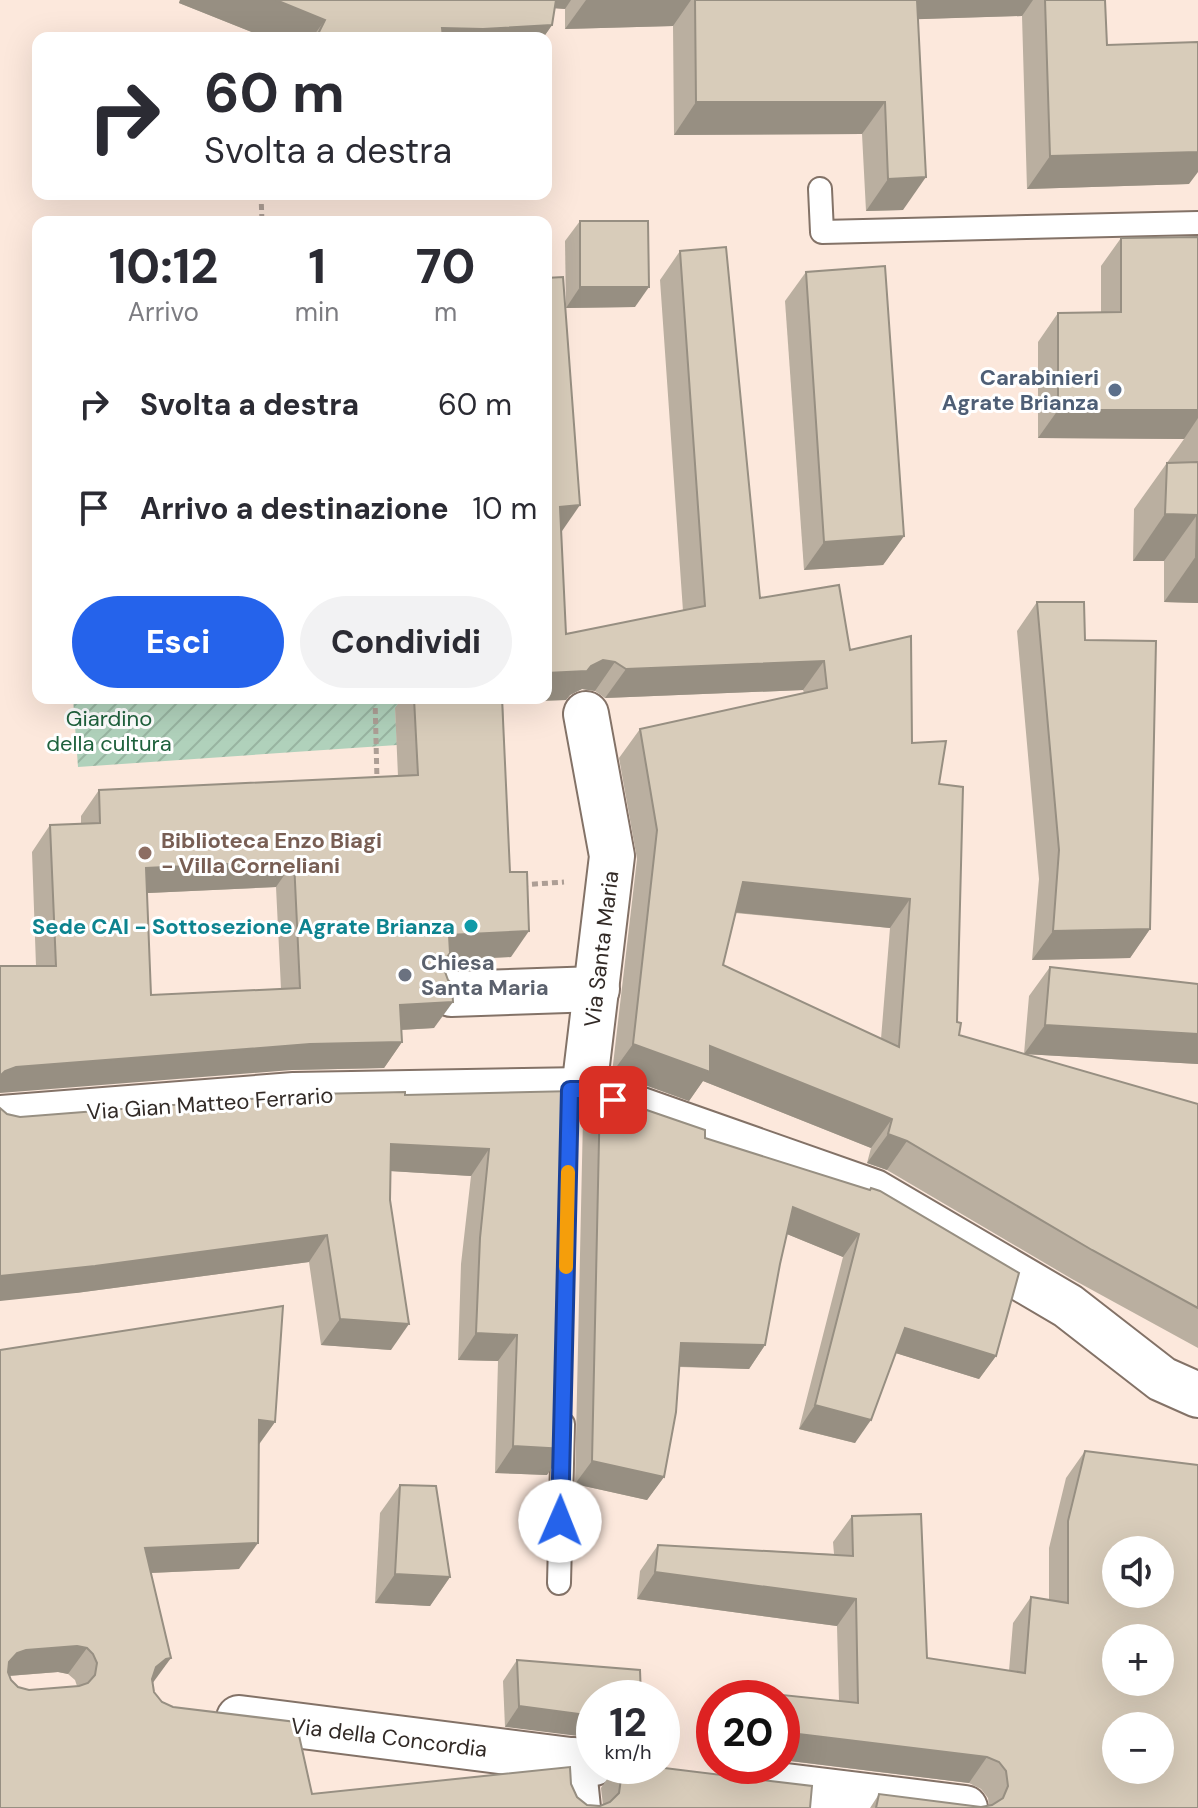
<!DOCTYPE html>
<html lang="it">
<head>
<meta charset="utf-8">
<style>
  :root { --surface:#fff; --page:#f2f2f3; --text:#2b2b33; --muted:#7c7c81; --accent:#2563eb }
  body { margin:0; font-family:"DM Sans",sans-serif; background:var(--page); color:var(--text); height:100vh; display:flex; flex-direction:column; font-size:30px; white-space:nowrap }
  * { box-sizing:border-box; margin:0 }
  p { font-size:26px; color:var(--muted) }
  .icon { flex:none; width:44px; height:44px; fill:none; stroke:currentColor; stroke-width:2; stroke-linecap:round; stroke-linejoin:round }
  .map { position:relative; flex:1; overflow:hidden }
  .sheet { position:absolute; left:32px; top:216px; width:520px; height:488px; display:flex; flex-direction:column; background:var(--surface); border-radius:16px; box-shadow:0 8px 32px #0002 }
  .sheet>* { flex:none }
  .hud { position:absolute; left:32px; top:32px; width:520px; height:168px; border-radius:16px; box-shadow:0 8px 32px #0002; background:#fff; color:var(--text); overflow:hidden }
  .fabs { position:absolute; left:1102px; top:1536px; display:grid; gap:16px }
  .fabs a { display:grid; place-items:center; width:72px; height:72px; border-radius:50%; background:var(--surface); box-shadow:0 8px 32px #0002; font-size:40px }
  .speed { position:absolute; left:576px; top:1680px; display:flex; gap:16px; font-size:40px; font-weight:700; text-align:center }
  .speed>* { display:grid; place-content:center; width:104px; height:104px; border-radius:50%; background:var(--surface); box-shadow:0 8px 32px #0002; line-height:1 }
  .speed small { font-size:20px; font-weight:400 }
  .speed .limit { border:12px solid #d22; background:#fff; color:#111 }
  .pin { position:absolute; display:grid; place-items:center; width:68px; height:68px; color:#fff; margin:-34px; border-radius:16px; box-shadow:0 4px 12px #0006 }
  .me { position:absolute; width:88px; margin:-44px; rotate:1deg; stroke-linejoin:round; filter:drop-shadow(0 0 6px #0008) }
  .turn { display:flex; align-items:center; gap:28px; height:168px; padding:0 40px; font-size:36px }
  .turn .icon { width:104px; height:104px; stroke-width:2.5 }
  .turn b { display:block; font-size:56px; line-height:68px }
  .eta { display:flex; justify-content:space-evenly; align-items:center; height:136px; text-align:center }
  .eta b { font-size:48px; font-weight:800; line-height:56px }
  .primary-button { display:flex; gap:16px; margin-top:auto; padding:16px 40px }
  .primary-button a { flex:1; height:92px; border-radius:48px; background:var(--accent); color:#fff; font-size:32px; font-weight:800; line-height:92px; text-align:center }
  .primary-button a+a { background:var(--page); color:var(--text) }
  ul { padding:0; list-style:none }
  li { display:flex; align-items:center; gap:24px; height:104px; padding:0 40px }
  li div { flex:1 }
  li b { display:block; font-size:30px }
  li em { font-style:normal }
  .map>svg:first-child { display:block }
  .garden { fill:url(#garden-furrows) }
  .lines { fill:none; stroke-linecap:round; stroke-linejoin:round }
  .service-casing { stroke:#837267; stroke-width:26 }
  .minor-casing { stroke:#837267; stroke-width:48 }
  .path { stroke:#ad9e95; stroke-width:5; stroke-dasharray:6 4; stroke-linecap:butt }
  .service { stroke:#fff; stroke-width:22 }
  .minor { stroke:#fff; stroke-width:44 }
  .wall { fill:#baafa0; fill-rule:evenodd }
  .shaded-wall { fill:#978f82 }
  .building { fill:#d8ccba; stroke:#978f82; stroke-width:2; fill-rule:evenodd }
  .route-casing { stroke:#184099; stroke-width:20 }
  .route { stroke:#2563eb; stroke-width:14 }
  .slow { stroke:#f59e0b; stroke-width:14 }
  .service-dot { fill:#5c6f8a; stroke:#fff; stroke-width:3 }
  .education-dot { fill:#8d6e63; stroke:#fff; stroke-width:3 }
  .culture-dot { fill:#0f9aa8; stroke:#fff; stroke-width:3 }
  .worship-dot { fill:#6b7280; stroke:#fff; stroke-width:3 }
  .labels { text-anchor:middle; stroke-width:6; stroke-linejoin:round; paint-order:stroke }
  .service-label { font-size:22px; font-weight:bold; fill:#4e5e75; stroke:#fff; text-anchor:end }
  .park-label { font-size:22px; fill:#1f623d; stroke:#fff }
  .education-label { font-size:22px; font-weight:bold; fill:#785e54; stroke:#fff; text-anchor:start }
  .culture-label { font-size:22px; font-weight:bold; fill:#0d838f; stroke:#fff; text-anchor:end }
  .street-label { font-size:22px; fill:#322a26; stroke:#fff }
  .worship-label { font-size:22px; font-weight:bold; fill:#5b616d; stroke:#fff; text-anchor:start }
</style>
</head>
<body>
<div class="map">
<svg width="1198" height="1808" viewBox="0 0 1198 1808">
  <defs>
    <pattern id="garden-furrows" width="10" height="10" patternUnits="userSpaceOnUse" patternTransform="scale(2)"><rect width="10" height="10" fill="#b0d1bb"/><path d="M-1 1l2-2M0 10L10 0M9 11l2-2" fill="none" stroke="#98b4a1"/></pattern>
  </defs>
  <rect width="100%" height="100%" fill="#fce8dc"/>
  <polygon class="garden" points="73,698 441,698 441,705 395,708 397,745 78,767"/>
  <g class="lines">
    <g class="service-casing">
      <g id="service">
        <polyline points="820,189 822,232 1198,223"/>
        <polyline points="559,1583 563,1424"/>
      </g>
    </g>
    <g class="minor-casing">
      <g id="minor">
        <polyline points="451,994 597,989"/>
        <polyline points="584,1090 612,856 586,714"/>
        <polyline points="0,1118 294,1095 584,1090 874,1192 1068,1306 1162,1379 1198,1395"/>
        <polyline points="239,1718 594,1763"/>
        <polyline points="573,1760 578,1808"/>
        <polyline points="753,1782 965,1808"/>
      </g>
    </g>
    <g class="path">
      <polyline points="261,194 262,222"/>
      <polyline points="375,698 377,781"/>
      <polyline points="522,885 564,882"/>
    </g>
    <use href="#service" class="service"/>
    <use href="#minor" class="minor"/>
  </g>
  <g class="wall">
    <polygon points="180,0 1105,0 1107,45 1189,184 1027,189 1022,16 918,19 903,210 866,211 862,134 674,135 673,26 565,29 565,9 554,8 552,25 543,38 267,38 179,3"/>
    <polygon points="580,221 635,307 566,308 565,241"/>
    <polygon points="1121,238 1198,410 1198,603 1164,602 1164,561 1133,561 1134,509 1184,439 1038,438 1038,342 1058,313 1101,313 1101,266"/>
    <path d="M680,251L760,598L850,650L939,784L959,1035L1024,1054L1029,996L1050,967L1198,984V1064L1025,1054L1198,1104V1348L1072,1279L887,1170L867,1163L871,1148L703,1081L689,1101L612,1073L637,859L619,758L640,729L804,693L803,690L605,698L595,691L582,689L570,695L566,700L503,702L511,957L446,960L434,1028L401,1030L402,1042L384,1068L292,1070L36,966L32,852L50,825L81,824V816L99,790L398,776L395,708L402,698H546L561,532L566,634L683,611L660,280ZM276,887L281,989L151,995L147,893ZM735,913L890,928L881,1039L723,965Z"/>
    <polygon points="806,272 904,536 883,565 804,570 785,301"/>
    <polygon points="1037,602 1085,640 1150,929 1130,958 1032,960 1039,879 1017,631"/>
    <polygon points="574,1091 547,1475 495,1473 498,1361 458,1360 461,1264 471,1176 391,1171 391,1350 321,1345 309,1262 76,1293 7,1114 20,1117 405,1095"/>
    <polygon points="600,1094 705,1138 870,1190 996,1356 979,1379 896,1353 855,1443 799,1429 843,1257 787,1234 780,1264 765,1345 749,1369 679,1367 664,1477 647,1500 575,1484 583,1117"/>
    <path d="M0,1350L275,1422L258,1446L239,1569L151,1573L152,1684L154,1692L162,1702L312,1794L571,1784L577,1797L587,1805L600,1806L603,1805L601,1788L616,1766H648L810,1808H0ZM58,1672L68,1674L75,1680L77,1686L29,1690L18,1687L11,1680L9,1676Z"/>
    <polygon points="1085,1451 1198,1808 870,1808 879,1794 981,1807 989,1806 988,1798 981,1789 969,1783 782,1760 781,1698 783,1695 839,1701 837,1626 637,1599 640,1571 658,1545 834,1554 833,1542 852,1516 927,1658 1009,1671 1013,1623 1031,1597 1049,1600 1049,1548 1066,1478"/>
    <polygon points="400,1485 450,1577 430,1606 375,1603 380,1513"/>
    <polygon points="517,1660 640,1670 505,1727 503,1681"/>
  </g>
  <g class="shaded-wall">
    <polygon points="180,0 276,0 325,20 312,38 267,38 179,3"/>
    <polygon points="542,0 571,0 565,9 538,7"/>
    <polygon points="586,0 691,0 673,26 565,29"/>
    <polygon points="907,0 1033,0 1022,16 893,20"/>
    <polygon points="552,25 543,38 435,38 442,28"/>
    <polygon points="696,102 885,102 862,134 674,135"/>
    <polygon points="1198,152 1198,172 1189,184 1027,189 1050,156"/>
    <polygon points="926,177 903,210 866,211 888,179"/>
    <polygon points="580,287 649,287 635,307 566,308"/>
    <polygon points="1058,410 1198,410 1198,418 1184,439 1038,438"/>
    <polygon points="580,505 560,534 560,507"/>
    <polygon points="1165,514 1197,515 1164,561 1133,561"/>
    <polygon points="904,536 883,565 804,570 824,542"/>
    <polygon points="1196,556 1198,556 1198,603 1164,602"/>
    <polygon points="603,660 615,662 595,691 582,689 570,695 566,700 483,703 487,698 546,698 546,673 591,666"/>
    <polygon points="824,661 803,690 605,698 626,669"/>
    <polygon points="294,861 276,887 127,894 146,868"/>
    <polygon points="743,882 910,899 890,928 722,911"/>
    <polygon points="1150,929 1130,958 1032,960 1053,931"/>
    <polygon points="529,931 511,957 445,960 449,935"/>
    <polygon points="453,1002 434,1028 381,1031 400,1005"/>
    <polygon points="1045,1025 1198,1034 1198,1064 1024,1054"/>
    <polygon points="402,1042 384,1068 292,1070 0,1093 0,1076 5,1071 16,1067 310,1044"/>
    <polygon points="633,1044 710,1046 892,1119 871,1148 703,1081 689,1101 612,1073"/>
    <polygon points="888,1134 907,1141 887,1170 867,1163"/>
    <polygon points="391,1144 489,1149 471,1176 373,1170"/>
    <polygon points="793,1207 859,1234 843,1257 777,1230"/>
    <polygon points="327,1235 309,1262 76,1293 0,1301 0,1276"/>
    <polygon points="340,1319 409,1324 391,1350 321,1345"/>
    <polygon points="905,1328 996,1356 979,1379 889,1351"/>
    <polygon points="476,1333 517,1335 498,1361 458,1360"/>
    <polygon points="681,1343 765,1345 749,1369 665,1366"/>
    <polygon points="815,1405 871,1420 855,1443 799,1429"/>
    <polygon points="259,1420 275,1422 256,1448"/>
    <polygon points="513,1446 566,1449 547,1475 495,1473"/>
    <polygon points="592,1461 664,1477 647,1500 575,1484"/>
    <polygon points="258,1543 239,1569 126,1574 145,1548"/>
    <polygon points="655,1572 856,1599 837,1626 637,1599"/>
    <polygon points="395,1574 450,1577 430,1606 375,1603"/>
    <polygon points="77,1646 87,1648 68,1674 58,1672 7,1676 9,1662 17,1653 26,1650"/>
    <polygon points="171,1658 152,1684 138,1694 156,1667 166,1659"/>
    <polygon points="519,1706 594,1716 594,1738 505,1727"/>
    <polygon points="782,1732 987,1757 969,1783 782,1760"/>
  </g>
  <g class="building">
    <polygon points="276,0 556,0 552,25 483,29 442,28 443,38 316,38 325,20"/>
    <polygon points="695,0 917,0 926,177 888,179 885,102 696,102"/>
    <polygon points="1045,0 1105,0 1107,45 1198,42 1198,152 1050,156"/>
    <polygon points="516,220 516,222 494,222"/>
    <polygon points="580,221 648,221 649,287 580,287"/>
    <polygon points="1198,237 1198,410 1058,410 1058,313 1121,312 1121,238"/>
    <path d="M726,247L760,598L839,585L850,650L911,636L912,743L946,741L939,784L963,787L957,1022L961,1023L959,1035L1198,1104V1308L1092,1250L907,1141L888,1134L892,1119L710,1046V1072L633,1044L657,830L640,729L827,688L824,661L626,669L615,662L603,660L591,666L587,671L546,673V278L563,277L580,505L560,507L566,634L705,606L680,251ZM743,882L910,899L899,1047L723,965Z"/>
    <polygon points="885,266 904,536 824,542 806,272"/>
    <polygon points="1198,462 1198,556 1196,556 1197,515 1165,514 1167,463"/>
    <polygon points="1037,602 1084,602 1085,640 1156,641 1150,929 1053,931 1059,850"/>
    <path d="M414,698H502L510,872H527L529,931L449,935L450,953L447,957L444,969L448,980L452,984L453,1002L400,1005L402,1042L310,1044L16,1067L5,1071L0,1076V966H56L50,825L100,823L99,790L418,775ZM294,861L300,988L151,995L146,868Z"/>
    <polygon points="1050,967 1198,984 1198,1034 1045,1025"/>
    <polygon points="574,1091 566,1449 513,1446 517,1335 476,1333 480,1238 489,1149 391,1144 390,1200 409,1324 340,1319 327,1235 95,1266 0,1276 0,1108 7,1114 20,1117 314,1094 405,1092 405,1095"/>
    <polygon points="600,1094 705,1130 705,1138 870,1190 871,1188 880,1191 1019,1273 996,1356 905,1328 871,1420 815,1405 859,1234 793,1207 780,1264 765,1345 681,1343 676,1412 664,1477 592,1461"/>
    <path d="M283,1306L275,1422L259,1420L258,1543L145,1548L171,1658L166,1659L156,1667L152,1679L154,1692L162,1702L173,1707L296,1722L312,1794L570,1767L571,1784L577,1797L587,1805L600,1806L610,1802L619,1793L621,1779L620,1766H648L812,1786L810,1808H0V1350ZM77,1646L87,1648L93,1654L97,1663L95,1675L88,1683L79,1686L29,1690L18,1687L11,1680L8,1672L9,1662L17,1653L26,1650Z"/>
    <path d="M1085,1451L1198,1465V1808H876L879,1794L981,1807L992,1805L1003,1798L1008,1786L1006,1771L999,1762L987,1757L782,1732L783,1695L858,1703L856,1599L655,1572L658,1545L853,1556L852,1516L921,1514L927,1658L1025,1673L1031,1597L1068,1603V1521ZM1116,1550H1160V1594H1116ZM1116,1638H1160V1682H1116ZM1116,1726H1160V1770H1116Z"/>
    <polygon points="400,1485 436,1486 450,1577 395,1574"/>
    <polygon points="517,1660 640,1670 641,1698 594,1698 594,1716 519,1706"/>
  </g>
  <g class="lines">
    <g class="route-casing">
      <polyline id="route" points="560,1521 570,1090 584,1090 613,1100"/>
    </g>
    <use href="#route" class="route"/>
    <polyline class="slow" points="566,1267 568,1172"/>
  </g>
  <circle class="service-dot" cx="1115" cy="390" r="8"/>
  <circle class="education-dot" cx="145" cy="853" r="8"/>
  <circle class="culture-dot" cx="471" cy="926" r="8"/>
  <circle class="worship-dot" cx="405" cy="975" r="8"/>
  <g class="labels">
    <g class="service-label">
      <text x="1099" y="385">Carabinieri<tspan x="1099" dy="25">Agrate Brianza</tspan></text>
    </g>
    <g class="park-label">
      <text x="109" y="726">Giardino<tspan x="109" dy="25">della cultura</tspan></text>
    </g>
    <g class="education-label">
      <text x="161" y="848">Biblioteca Enzo Biagi<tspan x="161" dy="25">- Villa Corneliani</tspan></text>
    </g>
    <g class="culture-label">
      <text x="455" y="934">Sede CAI - Sottosezione Agrate Brianza</text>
    </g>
    <g class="street-label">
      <text transform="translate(601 949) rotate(-83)" y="8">Via Santa Maria</text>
      <text transform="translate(210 1103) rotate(-4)" y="8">Via Gian Matteo Ferrario</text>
      <text transform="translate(389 1737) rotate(7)" y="8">Via della Concordia</text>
    </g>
    <g class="worship-label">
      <text x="421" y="970">Chiesa<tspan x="421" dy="25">Santa Maria</tspan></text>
    </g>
  </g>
</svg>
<div class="fabs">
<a><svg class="icon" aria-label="sound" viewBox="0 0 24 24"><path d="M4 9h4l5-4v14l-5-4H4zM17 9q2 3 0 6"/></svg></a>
<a>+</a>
<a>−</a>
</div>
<div class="speed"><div>12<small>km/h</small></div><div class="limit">20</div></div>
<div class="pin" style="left:613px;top:1100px;background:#d93025"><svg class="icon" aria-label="arrive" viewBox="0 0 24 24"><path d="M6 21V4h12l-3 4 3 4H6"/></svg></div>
<svg class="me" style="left:560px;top:1521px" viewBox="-20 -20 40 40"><circle r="19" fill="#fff"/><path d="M0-13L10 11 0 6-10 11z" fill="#2563eb"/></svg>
<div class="hud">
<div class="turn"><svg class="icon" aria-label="right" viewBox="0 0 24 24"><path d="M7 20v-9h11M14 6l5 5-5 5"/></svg><div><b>60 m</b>Svolta a destra</div></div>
</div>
<section class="sheet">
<div class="eta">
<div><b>10:12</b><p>Arrivo</p></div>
<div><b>1</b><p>min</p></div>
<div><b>70</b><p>m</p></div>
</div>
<ul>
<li><svg class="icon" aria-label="right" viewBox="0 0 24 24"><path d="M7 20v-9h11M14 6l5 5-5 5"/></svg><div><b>Svolta a destra</b></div><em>60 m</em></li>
<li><svg class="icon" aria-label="arrive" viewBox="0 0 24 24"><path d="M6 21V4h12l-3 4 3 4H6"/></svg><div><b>Arrivo a destinazione</b></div><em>10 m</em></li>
</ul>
<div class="primary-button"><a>Esci</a><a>Condividi</a></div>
</section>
</div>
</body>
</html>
